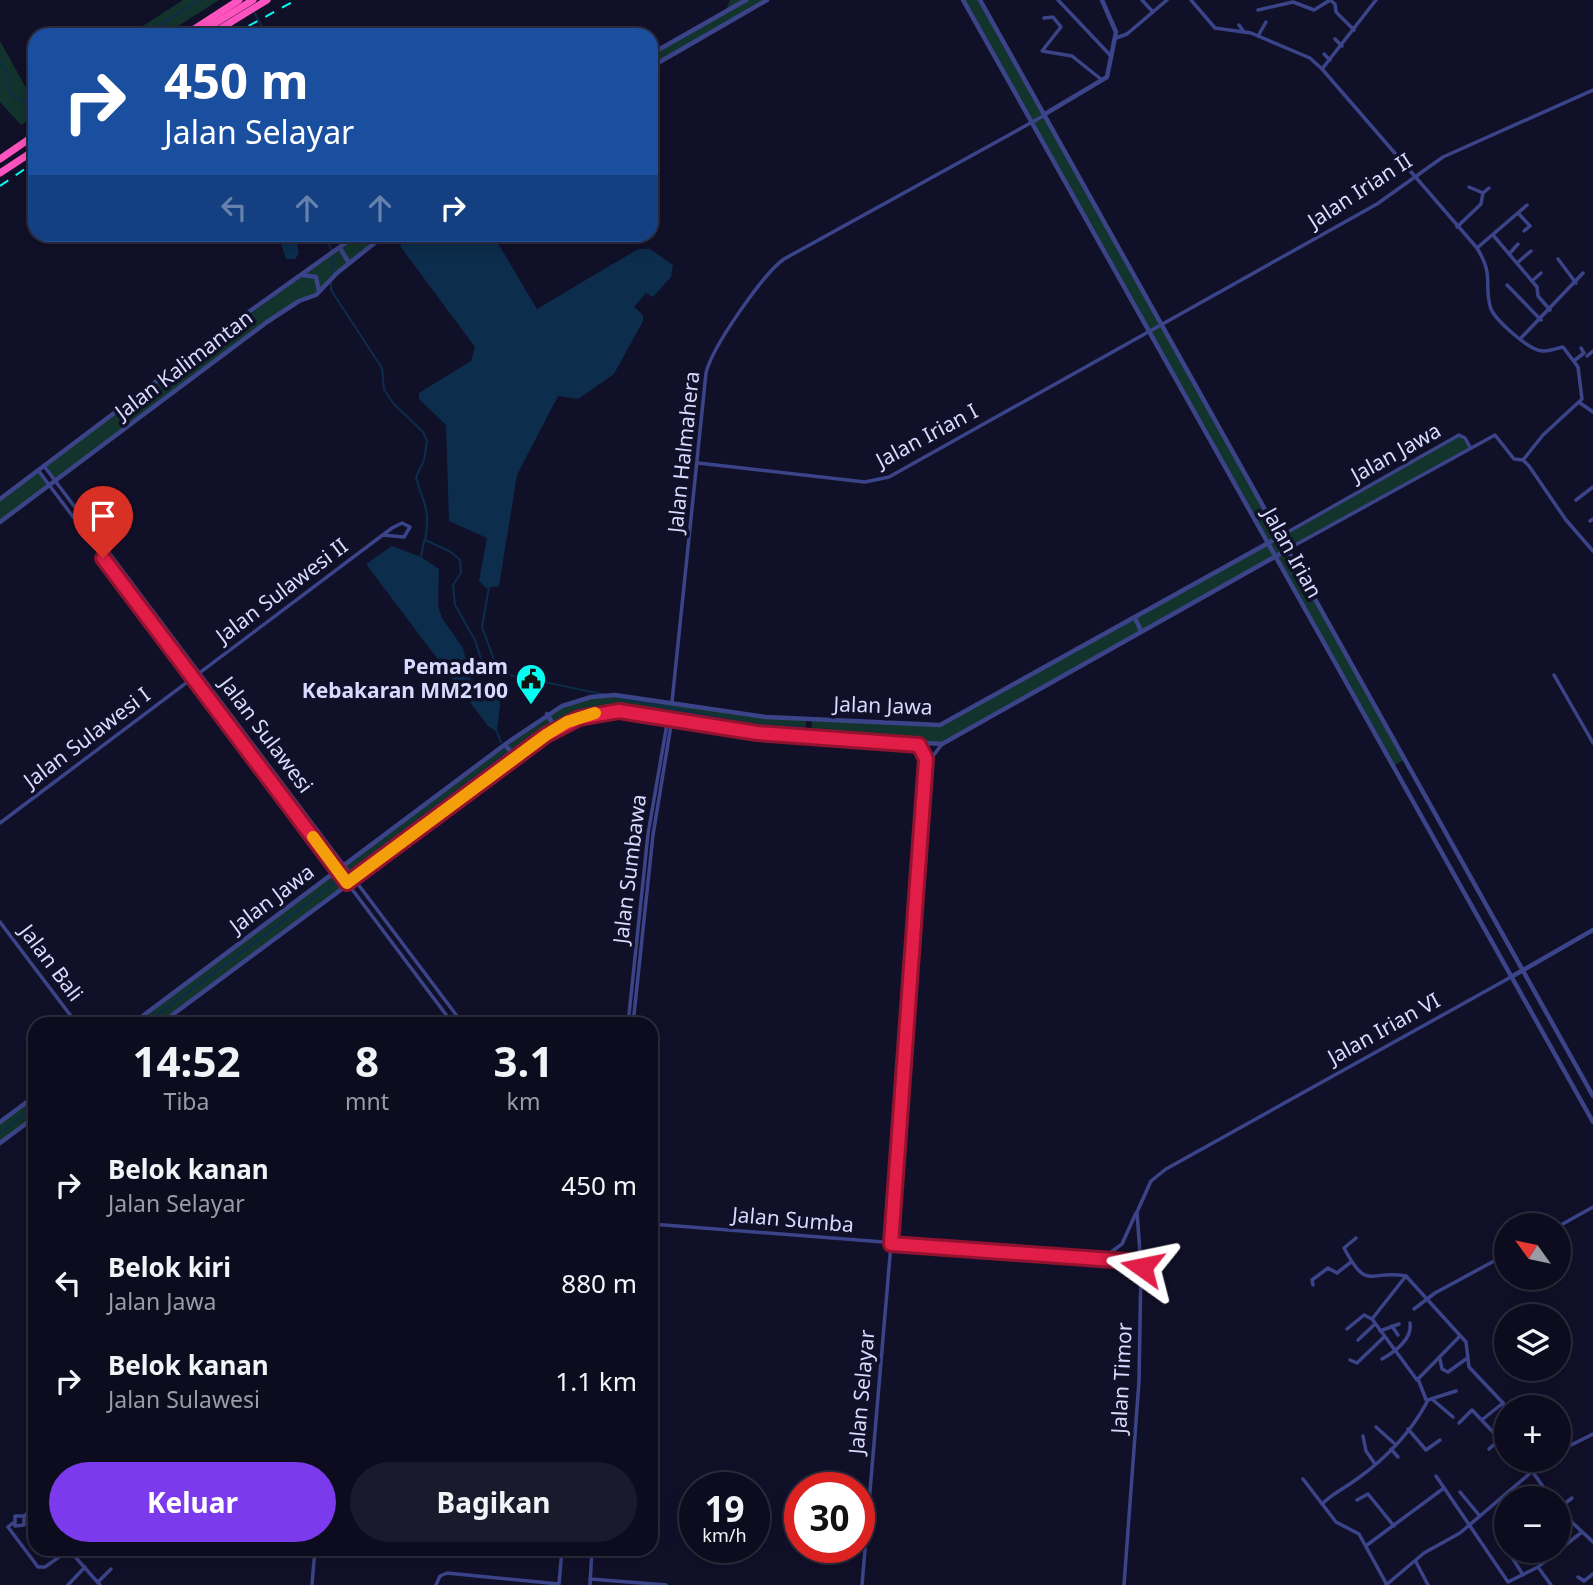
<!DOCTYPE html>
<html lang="id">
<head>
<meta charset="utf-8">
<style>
  :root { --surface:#0d0c1f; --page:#1b1a2c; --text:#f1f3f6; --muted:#9a9ba4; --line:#2d2c3d; --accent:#7c3aed }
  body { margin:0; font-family:"Noto Sans",sans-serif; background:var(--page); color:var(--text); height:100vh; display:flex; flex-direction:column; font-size:26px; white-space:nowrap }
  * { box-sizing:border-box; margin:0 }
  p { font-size:23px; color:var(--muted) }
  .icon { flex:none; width:38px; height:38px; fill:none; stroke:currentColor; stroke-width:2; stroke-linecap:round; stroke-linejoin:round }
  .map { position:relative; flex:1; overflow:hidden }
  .drawer { position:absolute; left:28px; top:1017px; width:630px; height:539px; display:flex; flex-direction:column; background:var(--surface); border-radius:21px; box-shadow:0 4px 18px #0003,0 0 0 2px var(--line) }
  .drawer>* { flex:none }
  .guide { position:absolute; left:28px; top:28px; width:630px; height:214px; border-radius:21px; box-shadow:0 4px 18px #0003,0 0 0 2px var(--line); background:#1a4fa0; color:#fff; overflow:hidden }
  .needle { width:46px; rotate:303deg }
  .tools { position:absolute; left:1494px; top:1213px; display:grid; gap:14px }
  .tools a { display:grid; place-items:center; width:77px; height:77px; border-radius:50%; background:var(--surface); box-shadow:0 4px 18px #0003,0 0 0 2px var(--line); font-size:35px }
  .speed { position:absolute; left:679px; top:1472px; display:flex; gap:14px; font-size:35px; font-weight:700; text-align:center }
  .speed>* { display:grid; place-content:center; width:91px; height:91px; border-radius:50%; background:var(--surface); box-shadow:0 4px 18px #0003,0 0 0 2px var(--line); line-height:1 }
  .speed small { font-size:18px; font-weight:400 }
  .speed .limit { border:10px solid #d22; background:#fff; color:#111 }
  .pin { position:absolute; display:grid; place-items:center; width:60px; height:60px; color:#fff; margin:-72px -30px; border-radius:50% 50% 50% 0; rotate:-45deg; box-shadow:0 0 7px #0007 }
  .pin .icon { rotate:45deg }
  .me { position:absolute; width:77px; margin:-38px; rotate:282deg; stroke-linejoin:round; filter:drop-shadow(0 0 5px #0008) }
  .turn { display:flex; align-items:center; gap:24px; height:147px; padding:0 21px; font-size:32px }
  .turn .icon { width:91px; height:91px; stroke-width:2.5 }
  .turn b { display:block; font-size:49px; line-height:60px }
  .lanes { display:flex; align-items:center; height:66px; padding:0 21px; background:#0003; justify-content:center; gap:35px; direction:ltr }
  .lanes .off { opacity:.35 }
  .eta { display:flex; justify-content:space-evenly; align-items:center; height:119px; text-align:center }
  .eta b { font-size:42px; font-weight:700; line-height:49px }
  .action { display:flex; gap:14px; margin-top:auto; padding:14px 21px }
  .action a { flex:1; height:80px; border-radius:42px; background:var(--accent); color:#fff; font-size:28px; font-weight:700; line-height:80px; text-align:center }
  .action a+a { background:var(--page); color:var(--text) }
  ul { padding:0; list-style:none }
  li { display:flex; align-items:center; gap:21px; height:98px; padding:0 21px }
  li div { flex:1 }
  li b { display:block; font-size:26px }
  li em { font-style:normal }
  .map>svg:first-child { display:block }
  .green { fill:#13332d }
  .water { fill:#0c2d4c }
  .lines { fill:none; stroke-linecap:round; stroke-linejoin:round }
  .stream { stroke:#0c2d4c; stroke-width:2 }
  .minor { stroke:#3b4488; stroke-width:3.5 }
  .tertiary { stroke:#3b4488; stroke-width:4.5 }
  .motorway { stroke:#ff53c0; stroke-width:7 }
  .rail { stroke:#04fff2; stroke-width:2; stroke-dasharray:10 9; stroke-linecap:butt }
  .route-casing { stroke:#92132f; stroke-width:18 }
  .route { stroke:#e11d48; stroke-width:12 }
  .slow { stroke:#f59e0b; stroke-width:12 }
  .labels { text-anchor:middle; stroke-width:7; stroke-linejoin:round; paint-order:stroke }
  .street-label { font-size:21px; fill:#d8daff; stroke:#111029 }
  .poi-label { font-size:21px; font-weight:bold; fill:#d8daff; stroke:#111029; text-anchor:end }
</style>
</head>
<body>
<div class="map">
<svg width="1593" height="1585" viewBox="0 0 1593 1585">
  <rect width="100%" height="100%" fill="#111029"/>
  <g class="green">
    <polygon points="183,0 219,0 164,35 129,35"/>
    <polygon points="730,0 767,0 651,67 651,54 726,11"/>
    <polygon points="963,0 980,0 1279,537 1459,435 1470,447 1287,550 1404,760 1393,766 1276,557 936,745 811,736 812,720 940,725 1268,543"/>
    <polygon points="0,41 25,86 35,93 35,116 21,125 0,102"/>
    <polygon points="358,235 386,235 337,273 316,295 299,301 56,481 44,466"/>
    <polygon points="38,470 49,485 0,522 0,499"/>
    <polygon points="603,695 766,717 806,720 805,736 732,730 609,711 567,722 354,878 344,864 504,745 562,706"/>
    <polygon points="337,869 347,883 160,1024 132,1024"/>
    <polygon points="35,1096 35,1117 0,1143 0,1123"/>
  </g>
  <g class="water">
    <polygon points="278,235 296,235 299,254 295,259 286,259"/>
    <polygon points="411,235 493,235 537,309 638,249 650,249 673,265 671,277 653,297 646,293 634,307 643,315 643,321 614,374 578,399 558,396 517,475 499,586 486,588 479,581 487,538 449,521 446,425 419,399 419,393 471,361 475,347 400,246"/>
    <polygon points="392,546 421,557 439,569 438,606 442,618 463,648 473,690 482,694 493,690 501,695 497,732 488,726 366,564"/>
  </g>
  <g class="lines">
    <g class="stream">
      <polyline points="253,10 266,35"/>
      <polyline points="145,35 199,0"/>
      <polyline points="0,60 8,74 10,94 27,103 35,102"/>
      <polyline points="326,234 331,250"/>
      <polyline points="332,274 332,256"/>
      <path d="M331,283V290L382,368L384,389L393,403L423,432L427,441L424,460L416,477C423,504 431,508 425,540L451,552L460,560L461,573L453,585L455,605L475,640L485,672C526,676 563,687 603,694"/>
      <polyline points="421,557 424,541"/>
      <polyline points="489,587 482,627 499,673"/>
      <polyline points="616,697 749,724 803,727"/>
      <polyline points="497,732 501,742"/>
      <polyline points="145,1024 503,756 504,751"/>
      <polyline points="0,1133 35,1106"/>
    </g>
    <g class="minor">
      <polyline points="1058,0 1111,56"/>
      <polyline points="1142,0 1153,12"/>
      <path d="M1191,0L1215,28L1251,33L1310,58L1322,69L1477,248C1494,276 1484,281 1490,306C1493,319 1529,350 1542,351C1550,352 1556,348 1563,347L1578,367L1582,399L1543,435L1523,460"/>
      <polyline points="1258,10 1293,2 1314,10 1330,0 1335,4 1336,12 1354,30"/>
      <polyline points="1044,18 1053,17 1061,27 1042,51 1072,56 1102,80"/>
      <polyline points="1239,25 1244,32"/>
      <polyline points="1258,36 1266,22"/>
      <polyline points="1116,38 1127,34 1167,0"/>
      <polyline points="1335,39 1342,46"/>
      <polyline points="1324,54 1330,60"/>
      <polyline points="1322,69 1376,0"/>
      <polyline points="1469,187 1483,193"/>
      <polyline points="1518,213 1530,226 1524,231"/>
      <polyline points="1457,227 1481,204 1483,193 1489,188"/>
      <polyline points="1493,235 1537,287 1538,296 1550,310"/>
      <polyline points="1477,248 1527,205"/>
      <polyline points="1509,254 1518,244"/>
      <polyline points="1558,259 1576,283"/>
      <polyline points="1517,263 1531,251"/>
      <polyline points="1532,281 1541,273"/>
      <polyline points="1507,285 1541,320"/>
      <polyline points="1521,338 1583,273"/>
      <polyline points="1587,356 1593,351"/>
      <polyline points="1575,360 1584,353 1581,348"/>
      <polyline points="1580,403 1593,412"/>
      <polyline points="698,463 865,482 889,477 1377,204 1443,157 1593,90"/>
      <polyline points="44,466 463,1024"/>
      <polyline points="38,470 453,1024"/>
      <polyline points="1576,500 1593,487"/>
      <polyline points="1590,521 1593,519"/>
      <polyline points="1279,537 1459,435 1465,438 1470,447"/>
      <polyline points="1288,549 1495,435 1514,459 1523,460 1529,466 1566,520 1593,551"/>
      <polyline points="1554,675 1593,743"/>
      <path d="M672,702L706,373C712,347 763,274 784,259L1045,115"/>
      <polyline points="919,745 926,759 891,1244 900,1172 930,760 942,744"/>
      <polyline points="0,823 392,528 402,523 410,527 404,537 383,535"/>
      <polyline points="0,922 77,1024"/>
      <polyline points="628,1024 648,834 668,718"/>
      <polyline points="633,1024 653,835 672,719"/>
      <polyline points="651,1224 1141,1262"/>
      <polyline points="1559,1226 1593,1207"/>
      <path d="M1356,1238L1344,1248C1368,1293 1369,1269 1406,1276L1466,1342L1469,1367L1503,1403L1507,1425"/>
      <polyline points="1103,1258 1122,1244 1136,1213"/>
      <polyline points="1406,1276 1372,1319 1417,1380"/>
      <polyline points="1313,1285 1312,1280 1328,1268 1337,1273 1351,1262"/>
      <polyline points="1414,1309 1435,1293 1507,1254"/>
      <polyline points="1392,1326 1398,1335"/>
      <polyline points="1347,1329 1364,1315 1372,1319"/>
      <polyline points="1380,1331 1399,1324"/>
      <polyline points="1358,1340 1375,1324"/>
      <path d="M1382,1359C1395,1352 1413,1338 1410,1323"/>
      <polyline points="1440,1359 1442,1369 1448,1372 1466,1359"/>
      <polyline points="1350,1360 1357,1363 1384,1337"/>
      <polyline points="1428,1400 1456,1391"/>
      <polyline points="1433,1400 1453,1417"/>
      <polyline points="1483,1419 1503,1403"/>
      <polyline points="1459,1423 1472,1410 1493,1432 1506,1424"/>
      <polyline points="1376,1427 1396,1445"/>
      <polyline points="1408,1429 1426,1450 1440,1440"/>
      <polyline points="1363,1436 1366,1451 1375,1464"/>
      <polyline points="1391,1449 1398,1457"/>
      <polyline points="1489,1449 1498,1441 1497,1431"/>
      <polyline points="1559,1451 1593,1434"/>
      <polyline points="1535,1469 1548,1460"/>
      <polyline points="1532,1471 1551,1498"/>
      <polyline points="1436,1476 1508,1582 1538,1567 1559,1550"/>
      <polyline points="1303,1479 1336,1522 1359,1534 1387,1585"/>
      <polyline points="1460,1492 1479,1515"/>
      <polyline points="1357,1500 1368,1494 1394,1526"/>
      <path d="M1322,1504C1333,1493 1345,1488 1357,1479C1385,1459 1411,1432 1427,1402L1418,1379L1460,1336"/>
      <polyline points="1559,1508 1572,1498"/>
      <polyline points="1559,1510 1593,1542"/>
      <polyline points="24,1516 24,1525 15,1526 15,1516 24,1516 35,1508"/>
      <polyline points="13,1523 8,1527 38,1567 45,1567 69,1550 100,1585"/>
      <polyline points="1367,1545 1444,1488"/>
      <polyline points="1559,1550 1582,1532"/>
      <polyline points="1510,1554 1523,1575"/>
      <polyline points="1416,1562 1428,1585"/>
      <polyline points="1538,1567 1551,1585"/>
      <polyline points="1578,1577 1584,1581 1593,1574"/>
      <polyline points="590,1579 666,1585"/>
      <polyline points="98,1582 111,1569"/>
      <polyline points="68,1585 85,1567"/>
      <polyline points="312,1585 315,1549"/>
      <polyline points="436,1585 440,1576 447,1573 559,1584 562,1549"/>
      <polyline points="590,1585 592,1549"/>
      <polyline points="862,1585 891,1244"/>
      <polyline points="1124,1585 1139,1381 1141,1267 1137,1212 1151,1181 1166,1169 1511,977"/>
      <polyline points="1386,1585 1424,1553 1460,1533 1535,1469 1529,1460"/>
    </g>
    <g class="tertiary">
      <polyline points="963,0 1593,1122"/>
      <polyline points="980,0 1593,1096"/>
      <polyline points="651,54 746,0"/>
      <polyline points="651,67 767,0"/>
      <polyline points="1045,114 1107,77 1116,32 1102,0"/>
      <polyline points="340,248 349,263"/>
      <polyline points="303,275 316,277 319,291"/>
      <polyline points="0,499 239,319 358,234"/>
      <polyline points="0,522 267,322 299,301 316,295 337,273 386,234"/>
      <polyline points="1135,618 1141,631"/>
      <polyline points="547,714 556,729"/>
      <polyline points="505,745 516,757"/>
      <polyline points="1511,977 1593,930"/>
      <polyline points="132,1024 507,743 562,706 591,697 615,695 766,717 940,725 1279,537"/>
      <polyline points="160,1024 567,722 598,713 619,711 757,733 942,744 1287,550"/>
      <polyline points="0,1122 35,1096"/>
      <polyline points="0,1143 35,1117"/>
    </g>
    <g class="motorway">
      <polyline points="185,35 239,0"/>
      <polyline points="196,35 253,0"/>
      <polyline points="210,35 267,0"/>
      <polyline points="0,159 35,135"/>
      <polyline points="0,173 35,150"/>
    </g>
    <g class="rail">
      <polyline points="232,35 296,0"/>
      <polyline points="0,186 35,162"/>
    </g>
  </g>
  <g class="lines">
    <g class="route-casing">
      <polyline id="route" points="103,558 347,883 546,735 579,718 619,711 757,733 919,745 926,759 891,1244 1141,1262 1142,1267"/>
    </g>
    <use href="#route" class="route"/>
    <polyline class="slow" points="313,837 347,883 546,735 567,722 595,713"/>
  </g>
  <defs>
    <g id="civic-pin" transform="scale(1.575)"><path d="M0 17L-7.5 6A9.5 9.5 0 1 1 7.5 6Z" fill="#04fff2" stroke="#111029"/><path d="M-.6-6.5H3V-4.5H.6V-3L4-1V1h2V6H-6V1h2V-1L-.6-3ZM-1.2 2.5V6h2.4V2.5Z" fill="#111"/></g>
  </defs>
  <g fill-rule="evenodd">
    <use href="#civic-pin" x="531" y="679"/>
  </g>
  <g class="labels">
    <g class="street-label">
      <text transform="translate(1360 191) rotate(-33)" y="7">Jalan Irian II</text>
      <text transform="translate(184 365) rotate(-37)" y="7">Jalan Kalimantan</text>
      <text transform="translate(927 436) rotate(-28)" y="7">Jalan Irian I</text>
      <text transform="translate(684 452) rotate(-84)" y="7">Jalan Halmahera</text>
      <text transform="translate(1396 453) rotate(-29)" y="7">Jalan Jawa</text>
      <text transform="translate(1292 553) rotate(61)" y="7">Jalan Irian</text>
      <text transform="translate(282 591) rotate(-37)" y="7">Jalan Sulawesi II</text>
      <text transform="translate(883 706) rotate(2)" y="7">Jalan Jawa</text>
      <text transform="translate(266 735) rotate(53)" y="7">Jalan Sulawesi</text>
      <text transform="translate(87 738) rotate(-37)" y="7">Jalan Sulawesi I</text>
      <text transform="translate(630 869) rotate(-83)" y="7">Jalan Sumbawa</text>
      <text transform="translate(272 899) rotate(-37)" y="7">Jalan Jawa</text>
      <text transform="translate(51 963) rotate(53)" y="7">Jalan Bali</text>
      <text transform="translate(1384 1029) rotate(-29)" y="7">Jalan Irian VI</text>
      <text transform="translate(793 1220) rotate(5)" y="7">Jalan Sumba</text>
      <text transform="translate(1122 1378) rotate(-87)" y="7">Jalan Timor</text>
      <text transform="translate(862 1392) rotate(-85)" y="7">Jalan Selayar</text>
    </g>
    <g class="poi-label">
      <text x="508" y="674">Pemadam<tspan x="508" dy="24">Kebakaran MM2100</tspan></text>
    </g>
  </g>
</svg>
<div class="tools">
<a><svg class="needle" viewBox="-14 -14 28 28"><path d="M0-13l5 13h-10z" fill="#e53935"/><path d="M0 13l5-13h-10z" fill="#9a9ba4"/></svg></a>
<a><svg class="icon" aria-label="layers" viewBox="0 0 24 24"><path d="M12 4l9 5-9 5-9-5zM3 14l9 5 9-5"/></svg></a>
<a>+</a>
<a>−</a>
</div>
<div class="speed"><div>19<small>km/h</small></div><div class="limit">30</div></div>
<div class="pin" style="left:103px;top:558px;background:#d93025"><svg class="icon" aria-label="arrive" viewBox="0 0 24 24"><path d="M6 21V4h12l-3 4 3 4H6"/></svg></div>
<svg class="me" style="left:1142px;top:1267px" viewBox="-20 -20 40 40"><path d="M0-17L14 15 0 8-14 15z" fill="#e11d48" stroke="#fff" stroke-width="4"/></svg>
<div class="guide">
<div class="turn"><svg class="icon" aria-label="right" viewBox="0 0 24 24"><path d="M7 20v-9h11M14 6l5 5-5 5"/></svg><div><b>450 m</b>Jalan Selayar</div></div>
<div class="lanes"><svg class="icon off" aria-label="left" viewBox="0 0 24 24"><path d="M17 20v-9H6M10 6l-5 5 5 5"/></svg><svg class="icon off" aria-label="ahead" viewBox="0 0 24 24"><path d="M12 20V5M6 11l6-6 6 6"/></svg><svg class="icon off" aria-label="ahead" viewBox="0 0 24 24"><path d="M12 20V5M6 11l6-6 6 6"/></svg><svg class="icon" aria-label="right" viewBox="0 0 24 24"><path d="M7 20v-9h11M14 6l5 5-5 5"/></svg></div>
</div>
<section class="drawer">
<div class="eta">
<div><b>14:52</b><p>Tiba</p></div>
<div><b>8</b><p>mnt</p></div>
<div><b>3.1</b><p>km</p></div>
</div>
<ul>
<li><svg class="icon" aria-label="right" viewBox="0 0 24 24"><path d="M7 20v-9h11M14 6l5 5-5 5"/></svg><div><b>Belok kanan</b><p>Jalan Selayar</p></div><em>450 m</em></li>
<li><svg class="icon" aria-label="left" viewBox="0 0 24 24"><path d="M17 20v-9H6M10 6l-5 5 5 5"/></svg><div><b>Belok kiri</b><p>Jalan Jawa</p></div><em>880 m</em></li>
<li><svg class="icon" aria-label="right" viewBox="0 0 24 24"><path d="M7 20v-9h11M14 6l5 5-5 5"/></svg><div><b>Belok kanan</b><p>Jalan Sulawesi</p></div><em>1.1 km</em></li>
</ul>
<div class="action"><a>Keluar</a><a>Bagikan</a></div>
</section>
</div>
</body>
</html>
